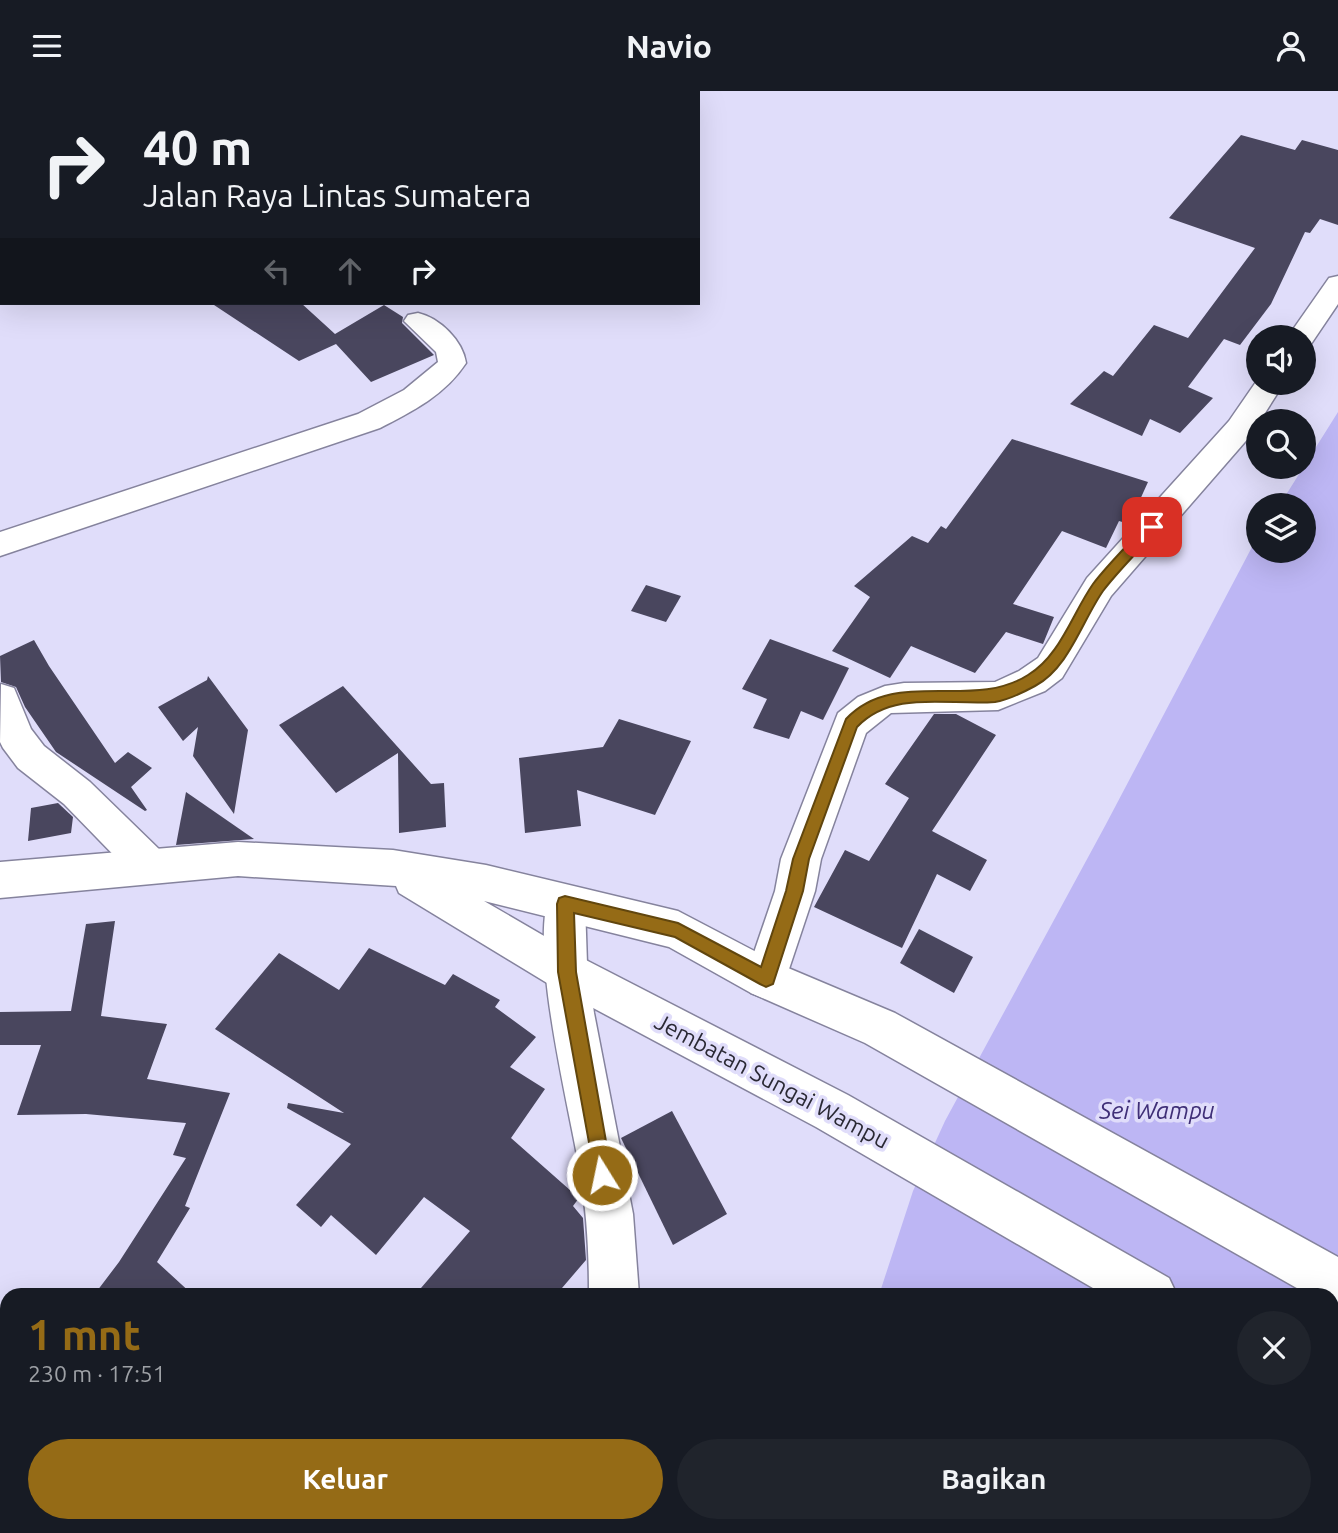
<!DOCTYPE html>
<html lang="id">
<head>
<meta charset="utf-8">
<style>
  :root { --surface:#171b24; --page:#20242c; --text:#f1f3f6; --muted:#9ea1a6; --accent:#956b16 }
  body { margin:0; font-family:Ubuntu,sans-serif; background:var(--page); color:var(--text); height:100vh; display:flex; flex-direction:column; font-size:26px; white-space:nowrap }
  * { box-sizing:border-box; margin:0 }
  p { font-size:23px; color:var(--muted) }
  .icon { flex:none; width:38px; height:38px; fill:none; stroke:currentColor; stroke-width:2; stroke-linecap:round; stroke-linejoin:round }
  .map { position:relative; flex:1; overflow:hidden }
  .sheet { position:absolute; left:0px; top:1197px; width:1339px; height:245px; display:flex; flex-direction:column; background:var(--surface); border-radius:21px 21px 0 0; box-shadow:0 7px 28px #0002 }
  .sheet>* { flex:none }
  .banner { position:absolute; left:0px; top:0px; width:700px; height:214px; box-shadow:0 7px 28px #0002; background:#171b24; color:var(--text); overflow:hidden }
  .controls { position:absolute; left:1246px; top:234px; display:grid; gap:14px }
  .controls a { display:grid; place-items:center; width:70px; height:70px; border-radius:50%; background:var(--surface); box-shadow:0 7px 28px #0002; font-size:35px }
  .pin { position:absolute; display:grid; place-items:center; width:60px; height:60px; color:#fff; margin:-30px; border-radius:14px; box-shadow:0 4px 10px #0006 }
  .me { position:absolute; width:77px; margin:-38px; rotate:350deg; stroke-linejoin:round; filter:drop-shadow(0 0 5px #0008) }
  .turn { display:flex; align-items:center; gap:24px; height:147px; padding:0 28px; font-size:32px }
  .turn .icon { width:91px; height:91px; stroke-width:2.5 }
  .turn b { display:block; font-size:49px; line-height:60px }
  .lanes { display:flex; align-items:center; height:66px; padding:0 28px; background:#0003; justify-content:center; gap:35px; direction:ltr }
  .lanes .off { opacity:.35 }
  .round { display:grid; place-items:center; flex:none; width:74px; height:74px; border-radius:37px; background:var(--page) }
  .head { display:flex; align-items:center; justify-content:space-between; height:119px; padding:0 28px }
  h1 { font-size:42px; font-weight:700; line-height:52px; color:var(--accent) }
  .button { display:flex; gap:14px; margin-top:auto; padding:14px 28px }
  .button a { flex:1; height:80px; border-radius:42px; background:var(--accent); color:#fff; font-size:28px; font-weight:700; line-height:80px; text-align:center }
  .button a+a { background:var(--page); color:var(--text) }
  header { display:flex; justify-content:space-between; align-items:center; height:91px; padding:0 28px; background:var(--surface); font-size:32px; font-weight:700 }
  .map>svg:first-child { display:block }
  .water { fill:#bdb6f4 }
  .building { fill:#49465e }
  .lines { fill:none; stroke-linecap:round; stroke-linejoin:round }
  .minor-casing { stroke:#85839d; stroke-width:3 }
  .trunk-casing { stroke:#85839d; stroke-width:3 }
  .minor { fill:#fff; fill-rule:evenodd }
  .trunk { fill:#fff; fill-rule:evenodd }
  .route { fill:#956b16; stroke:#61460e; stroke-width:2 }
  .labels { text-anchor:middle; stroke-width:7; stroke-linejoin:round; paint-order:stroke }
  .street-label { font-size:23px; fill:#2a2934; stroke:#e0ddfa }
  .water-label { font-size:24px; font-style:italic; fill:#3f2f77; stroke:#e0ddfa }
</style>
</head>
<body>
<header><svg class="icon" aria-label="menu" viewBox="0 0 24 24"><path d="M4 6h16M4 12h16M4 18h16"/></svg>Navio<svg class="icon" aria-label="person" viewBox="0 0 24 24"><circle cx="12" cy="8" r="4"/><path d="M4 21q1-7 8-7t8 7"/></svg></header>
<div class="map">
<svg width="1338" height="1442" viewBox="0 0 1338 1442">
  <rect width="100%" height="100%" fill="#e0ddfa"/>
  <polygon class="water" points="1338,321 1338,1442 808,1442 810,1435 1332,1435 1332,1204 879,1204 913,1100 945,1030 1105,735 1252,456 1258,446 1258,460 1304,460 1304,415 1279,415"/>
  <g class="building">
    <polygon points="1241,44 1295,59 1302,49 1338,59 1338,134 1320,128 1310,142 1305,141 1271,213 1240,254 1224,248 1188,296 1213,307 1180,342 1150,328 1142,345 1070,313 1104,280 1113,285 1154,234 1188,247 1255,157 1169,127"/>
    <polygon points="211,212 301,212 335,243 384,214 403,226 402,232 434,264 371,291 336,253 299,270"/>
    <polygon points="1012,348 1148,391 1129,433 1119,430 1106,457 1062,440 1013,513 1054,526 1043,553 1006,541 975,582 911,555 890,587 832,560 870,506 854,495 912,445 928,452 941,435 946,438"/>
    <polygon points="646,494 681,505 666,531 631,520"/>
    <polygon points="770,548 849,577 823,629 801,620 789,648 753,637 767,608 742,598"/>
    <polygon points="34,549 49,575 115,672 128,661 152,677 131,696 147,719 145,720 56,661 25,616 16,596 1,591 0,565"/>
    <polygon points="208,585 248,639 234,723 193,665 198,636 183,650 158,616 207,589"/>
    <polygon points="343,595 431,693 444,692 446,736 399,742 398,662 336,702 279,634"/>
    <polygon points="934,623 956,623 996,644 932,740 987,769 970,800 937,783 902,857 814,816 845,759 869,770 909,707 885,693"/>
    <polygon points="619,628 691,650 655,724 577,699 581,735 525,742 519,667 603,656"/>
    <polygon points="186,701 254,748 176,754"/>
    <polygon points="58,712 73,726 71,742 28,750 31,717"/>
    <polygon points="115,830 101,925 167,933 147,988 230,1002 185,1115 190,1117 157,1171 193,1204 94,1204 119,1171 186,1067 173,1064 186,1032 86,1023 17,1024 41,954 0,954 0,921 71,920 86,833"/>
    <polygon points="919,838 973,866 954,902 900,872"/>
    <polygon points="369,857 445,894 453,883 500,909 495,916 536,946 510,976 545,998 511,1047 579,1107 573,1115 583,1127 586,1169 556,1204 415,1204 470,1140 424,1106 376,1164 331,1124 321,1136 296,1114 351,1053 287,1017 288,1012 344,1022 215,938 279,862 339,899"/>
    <polygon points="672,1020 727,1123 673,1154 621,1047"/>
  </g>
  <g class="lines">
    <g class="minor-casing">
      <g id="minor">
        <polygon points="1338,185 1338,213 1311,253 1304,255 1304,247 1287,247 1329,187"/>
        <path d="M418,222C440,227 463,250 466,272C445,304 413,320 380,337L0,465V441L358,323L404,299L438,271L436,261L404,230L408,224Z"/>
        <polygon points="1258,288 1258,292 1284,292 1251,344 1111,505 1062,587 1045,600 998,619 891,622 866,642 821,768 815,800 781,902 766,908 751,902 745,888 775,800 781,768 838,622 858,606 885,595 904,592 995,591 1019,580 1038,567 1087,487 1229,330"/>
        <polygon points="1,593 14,597 31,638 44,655 90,691 162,761 168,773 162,785 148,791 134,785 64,713 18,677 3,657 0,651"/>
        <path d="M565,795L579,800L585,813L587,873L594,922L633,1123L639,1204H589C589,1163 587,1122 580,1081C570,1019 527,852 551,800Z"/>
        <polygon points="499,1435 554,1435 551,1442 496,1442"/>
      </g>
    </g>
    <g class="trunk-casing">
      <g id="trunk">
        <polygon points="238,751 393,759 486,774 678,820 781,874 895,922 1338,1166 1338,1218 1332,1215 1332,1204 1309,1204 865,952 751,902 669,856 484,810 582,867 848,1004 1169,1187 1177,1204 1105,1204 816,1036 552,895 399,802 396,795 238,785 0,807 0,771"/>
        <polygon points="1332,1282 1338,1285 1338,1337 1332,1334"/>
      </g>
    </g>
    <use href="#minor" class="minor"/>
    <use href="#trunk" class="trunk"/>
  </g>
  <path class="route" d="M1152,432L1158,436L1156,440C1139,460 1119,479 1103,500C1082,530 1069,577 1035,595C1024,601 1008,609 995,611C949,615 893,598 857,636L809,768L803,800L773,893L766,896L760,893L675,846L574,822L576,881L612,1084L609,1090L602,1093L596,1090L558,881L557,813L559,807L565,805L678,832L761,876L786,800L793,768L846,628C895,576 972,620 1028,584C1060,565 1072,523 1093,493C1109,472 1129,453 1147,433Z"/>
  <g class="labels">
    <g class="street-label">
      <text transform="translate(772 990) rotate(28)" y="8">Jembatan Sungai Wampu</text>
    </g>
    <g class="water-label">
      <text x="1157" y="1028">Sei Wampu</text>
    </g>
  </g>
</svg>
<div class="controls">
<a><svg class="icon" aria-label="sound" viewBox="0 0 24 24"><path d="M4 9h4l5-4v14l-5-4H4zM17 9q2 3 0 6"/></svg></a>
<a><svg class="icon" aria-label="search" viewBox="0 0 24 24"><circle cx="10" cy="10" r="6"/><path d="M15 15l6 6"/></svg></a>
<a><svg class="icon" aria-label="layers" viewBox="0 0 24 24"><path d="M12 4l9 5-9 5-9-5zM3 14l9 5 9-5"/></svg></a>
</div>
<div class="pin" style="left:1152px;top:436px;background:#d93025"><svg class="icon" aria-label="arrive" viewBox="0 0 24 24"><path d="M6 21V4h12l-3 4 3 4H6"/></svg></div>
<svg class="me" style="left:602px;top:1084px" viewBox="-20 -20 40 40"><circle r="17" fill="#956b16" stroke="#fff" stroke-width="3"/><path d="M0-11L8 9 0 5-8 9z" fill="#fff"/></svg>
<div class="banner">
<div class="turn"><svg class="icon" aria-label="right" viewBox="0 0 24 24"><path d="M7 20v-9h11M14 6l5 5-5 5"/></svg><div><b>40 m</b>Jalan Raya Lintas Sumatera</div></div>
<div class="lanes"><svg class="icon off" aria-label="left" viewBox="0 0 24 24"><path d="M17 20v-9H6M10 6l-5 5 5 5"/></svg><svg class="icon off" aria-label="ahead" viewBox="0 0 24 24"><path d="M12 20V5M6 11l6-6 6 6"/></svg><svg class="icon" aria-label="right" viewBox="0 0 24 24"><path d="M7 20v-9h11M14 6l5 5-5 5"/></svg></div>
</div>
<section class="sheet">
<div class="head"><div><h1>1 mnt</h1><p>230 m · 17:51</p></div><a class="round"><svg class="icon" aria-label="close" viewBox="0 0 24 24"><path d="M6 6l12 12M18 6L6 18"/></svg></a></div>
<div class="button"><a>Keluar</a><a>Bagikan</a></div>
</section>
</div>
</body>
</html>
